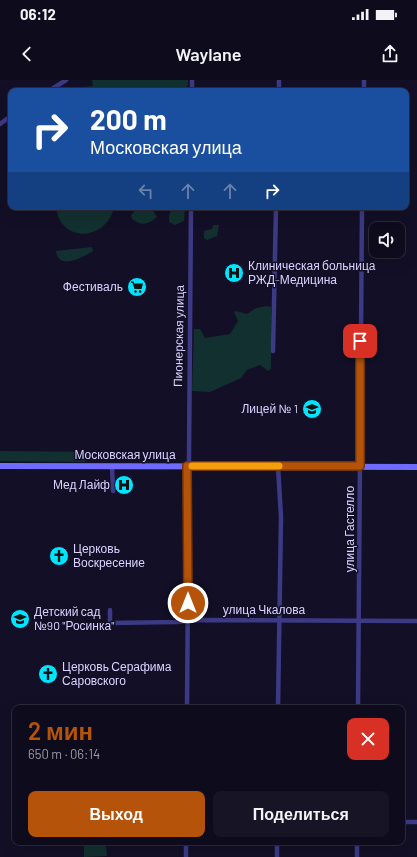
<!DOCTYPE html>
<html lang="ru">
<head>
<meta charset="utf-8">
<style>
  :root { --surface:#0e0b1c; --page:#171425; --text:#f1f3f6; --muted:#9b9ba3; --line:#2e2b3b; --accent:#b45309 }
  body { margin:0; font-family:Barlow,sans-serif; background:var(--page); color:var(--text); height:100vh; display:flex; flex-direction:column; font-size:15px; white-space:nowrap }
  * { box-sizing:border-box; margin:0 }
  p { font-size:13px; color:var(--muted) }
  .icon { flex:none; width:22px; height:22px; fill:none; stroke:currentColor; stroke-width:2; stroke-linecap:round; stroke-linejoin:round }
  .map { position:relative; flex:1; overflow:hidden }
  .sheet { position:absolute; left:12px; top:625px; width:393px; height:140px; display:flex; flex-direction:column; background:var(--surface); border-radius:8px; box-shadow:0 4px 16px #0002,0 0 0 1px var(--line) }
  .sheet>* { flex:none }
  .banner { position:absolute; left:8px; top:8px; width:401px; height:122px; border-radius:8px; box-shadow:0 4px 16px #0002,0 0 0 1px var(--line); background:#1a4fa0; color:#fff; overflow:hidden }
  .controls { position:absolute; left:369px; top:142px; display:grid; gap:8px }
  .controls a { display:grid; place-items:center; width:36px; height:36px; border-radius:8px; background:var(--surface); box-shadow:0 4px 16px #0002,0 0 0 1px var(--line); font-size:20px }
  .pin { position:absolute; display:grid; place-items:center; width:34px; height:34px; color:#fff; margin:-17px; border-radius:8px; box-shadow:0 2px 6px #0006 }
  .me { position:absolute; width:44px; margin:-22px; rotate:0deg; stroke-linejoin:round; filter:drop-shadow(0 0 3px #0008) }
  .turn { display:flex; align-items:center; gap:14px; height:84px; padding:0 16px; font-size:18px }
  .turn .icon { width:52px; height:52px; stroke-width:2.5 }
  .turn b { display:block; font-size:28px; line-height:34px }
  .lanes { display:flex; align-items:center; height:38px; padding:0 16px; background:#0003; justify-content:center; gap:20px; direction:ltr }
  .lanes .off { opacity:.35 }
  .round { display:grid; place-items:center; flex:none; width:42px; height:42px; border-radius:8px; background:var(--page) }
  .headline { display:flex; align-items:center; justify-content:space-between; height:68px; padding:0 16px }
  h1 { font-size:24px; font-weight:600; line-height:30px; color:var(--accent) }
  .cta { display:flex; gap:8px; margin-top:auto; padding:8px 16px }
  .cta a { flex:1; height:46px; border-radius:8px; background:var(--accent); color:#fff; font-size:16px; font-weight:600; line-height:46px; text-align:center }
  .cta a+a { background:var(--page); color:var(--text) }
  .status { display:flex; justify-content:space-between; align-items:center; height:28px; padding:0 20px; background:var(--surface); direction:ltr }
  .status svg { height:11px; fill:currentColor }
  header { display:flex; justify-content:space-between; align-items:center; height:52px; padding:0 16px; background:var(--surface); font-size:18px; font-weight:600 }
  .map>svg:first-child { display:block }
  .green { fill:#12302f }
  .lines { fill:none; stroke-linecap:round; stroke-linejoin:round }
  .street { stroke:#3d3a85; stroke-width:4.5 }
  .secondary { stroke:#6f6bff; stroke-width:6 }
  .route-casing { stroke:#753606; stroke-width:10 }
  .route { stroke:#b45309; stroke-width:7 }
  .slow { stroke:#f59e0b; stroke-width:7 }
  .labels { text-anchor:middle; stroke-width:3; stroke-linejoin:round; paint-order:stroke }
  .poi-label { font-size:12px; fill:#d9d4ff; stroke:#130f26; text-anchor:start }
  .street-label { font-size:12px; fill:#d9d4ff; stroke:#130f26 }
</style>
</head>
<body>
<div class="status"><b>06:12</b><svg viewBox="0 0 49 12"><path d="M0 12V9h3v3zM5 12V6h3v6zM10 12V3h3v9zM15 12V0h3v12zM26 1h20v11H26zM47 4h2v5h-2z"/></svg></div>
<header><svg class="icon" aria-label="back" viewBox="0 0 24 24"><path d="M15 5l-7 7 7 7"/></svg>Waylane<svg class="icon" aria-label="share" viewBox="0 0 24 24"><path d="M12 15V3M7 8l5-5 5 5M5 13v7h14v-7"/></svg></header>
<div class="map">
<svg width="417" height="777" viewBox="0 0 417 777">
  <rect width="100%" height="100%" fill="#130f26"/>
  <g class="green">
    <polygon points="92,0 188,0 188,5 185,11 80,11 84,7 93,6"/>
    <path d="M56,127H113L114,128C105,162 60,163 56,127Z"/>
    <path d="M138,127H151L157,137C147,145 142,146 132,139L131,135Z"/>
    <polygon points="172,127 185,127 184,141 175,145 169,142 169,136"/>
    <polygon points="213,145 219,145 217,156 207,160 204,158 204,151 212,149"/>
    <path d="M92,167L93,171C84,177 58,191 56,171Z"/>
    <polygon points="267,226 271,227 271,289 268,291 260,285 247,290 241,298 210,312 192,311 194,249 200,249 205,258 230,254 238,241 234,232 236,231 247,234 256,228"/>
    <polygon points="0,371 98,372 98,377 88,378 84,382 0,381"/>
    <polygon points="86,765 106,765 107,776 84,777 84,766"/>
  </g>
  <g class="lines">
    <g class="street">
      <polyline points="49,11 66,0"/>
      <polyline points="192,11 192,0"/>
      <polyline points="279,11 279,0"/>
      <polyline points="364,11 364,0"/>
      <polyline points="0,44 11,36"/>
      <polyline points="273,271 276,127"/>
      <polyline points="112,386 113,411"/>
      <polyline points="110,530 110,543 177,542 200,540 417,541"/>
      <path d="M187,628C187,461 189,294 191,127"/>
      <polyline points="278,628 281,437 278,386"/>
      <polyline points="358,628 362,127"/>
      <polyline points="402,742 417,742"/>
      <polyline points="277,762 277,777"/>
      <polyline points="357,762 357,777"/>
      <polyline points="186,777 186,762"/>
    </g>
    <polyline class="secondary" points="0,386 417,387"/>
  </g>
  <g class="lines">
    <g class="route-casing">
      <polyline id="route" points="188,523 187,386 360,386 360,261"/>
    </g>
    <use href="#route" class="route"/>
    <polyline class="slow" points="192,386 279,386"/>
  </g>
  <defs>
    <g id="hospital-disc" transform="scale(1)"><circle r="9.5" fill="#00e5ff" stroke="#130f26"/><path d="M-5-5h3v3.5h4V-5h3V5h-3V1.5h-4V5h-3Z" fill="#111"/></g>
    <g id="supermarket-disc" transform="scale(1)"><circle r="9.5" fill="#00e5ff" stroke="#130f26"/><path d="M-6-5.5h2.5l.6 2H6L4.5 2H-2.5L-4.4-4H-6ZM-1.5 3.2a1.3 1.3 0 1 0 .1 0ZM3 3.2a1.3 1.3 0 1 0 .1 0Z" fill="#111"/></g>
    <g id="school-disc" transform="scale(1)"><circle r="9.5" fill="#00e5ff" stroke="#130f26"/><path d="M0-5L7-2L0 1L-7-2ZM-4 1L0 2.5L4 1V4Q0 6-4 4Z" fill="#111"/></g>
    <g id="church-disc" transform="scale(1)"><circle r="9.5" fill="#00e5ff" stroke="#130f26"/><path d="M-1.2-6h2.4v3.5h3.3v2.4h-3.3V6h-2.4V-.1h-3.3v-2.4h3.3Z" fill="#111"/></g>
  </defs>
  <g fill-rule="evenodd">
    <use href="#hospital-disc" x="234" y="193"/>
    <use href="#supermarket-disc" x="137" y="207"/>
    <use href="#school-disc" x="312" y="329"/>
    <use href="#hospital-disc" x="124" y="405"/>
    <use href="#church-disc" x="59" y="476"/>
    <use href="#school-disc" x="20" y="539"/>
    <use href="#church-disc" x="48" y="594"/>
  </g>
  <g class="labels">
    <g class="poi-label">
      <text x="248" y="190">Клиническая больница<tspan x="248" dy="14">РЖД-Медицина</tspan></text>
      <text x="123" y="211" text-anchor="end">Фестиваль</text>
      <text x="298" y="333" text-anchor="end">Лицей № 1</text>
      <text x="110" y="409" text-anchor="end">Мед Лайф</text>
      <text x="73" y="473">Церковь<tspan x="73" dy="14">Воскресение</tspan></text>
      <text x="34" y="536">Детский сад<tspan x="34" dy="14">№90 "Росинка"</tspan></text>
      <text x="62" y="591">Церковь Серафима<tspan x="62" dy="14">Саровского</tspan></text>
    </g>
    <g class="street-label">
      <text transform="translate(179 256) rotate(-89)" y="4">Пионерская улица</text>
      <text x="125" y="379">Московская улица</text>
      <text transform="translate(350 449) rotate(-90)" y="4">улица Гастелло</text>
      <text x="264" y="534">улица Чкалова</text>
    </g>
  </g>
</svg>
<div class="controls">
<a><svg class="icon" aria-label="sound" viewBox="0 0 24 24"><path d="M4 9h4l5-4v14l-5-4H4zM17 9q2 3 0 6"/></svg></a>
</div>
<div class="pin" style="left:360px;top:261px;background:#d93025"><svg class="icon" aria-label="arrive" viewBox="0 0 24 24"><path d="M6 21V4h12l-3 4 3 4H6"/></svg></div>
<svg class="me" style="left:188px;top:523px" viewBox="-20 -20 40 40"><circle r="17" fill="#b45309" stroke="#fff" stroke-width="3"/><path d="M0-11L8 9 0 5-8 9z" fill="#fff"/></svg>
<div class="banner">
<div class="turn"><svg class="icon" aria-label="right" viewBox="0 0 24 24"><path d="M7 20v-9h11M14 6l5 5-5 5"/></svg><div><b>200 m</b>Московская улица</div></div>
<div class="lanes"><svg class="icon off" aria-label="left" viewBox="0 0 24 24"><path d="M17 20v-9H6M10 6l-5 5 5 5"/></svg><svg class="icon off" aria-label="ahead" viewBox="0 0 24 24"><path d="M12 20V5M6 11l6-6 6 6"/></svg><svg class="icon off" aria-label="ahead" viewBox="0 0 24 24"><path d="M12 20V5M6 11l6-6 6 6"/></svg><svg class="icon" aria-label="right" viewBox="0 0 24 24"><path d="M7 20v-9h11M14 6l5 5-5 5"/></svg></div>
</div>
<section class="sheet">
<div class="headline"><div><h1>2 мин</h1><p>650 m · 06:14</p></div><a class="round" style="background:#d93025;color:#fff"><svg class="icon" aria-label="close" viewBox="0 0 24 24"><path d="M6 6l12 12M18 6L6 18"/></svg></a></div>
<div class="cta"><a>Выход</a><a>Поделиться</a></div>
</section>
</div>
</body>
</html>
